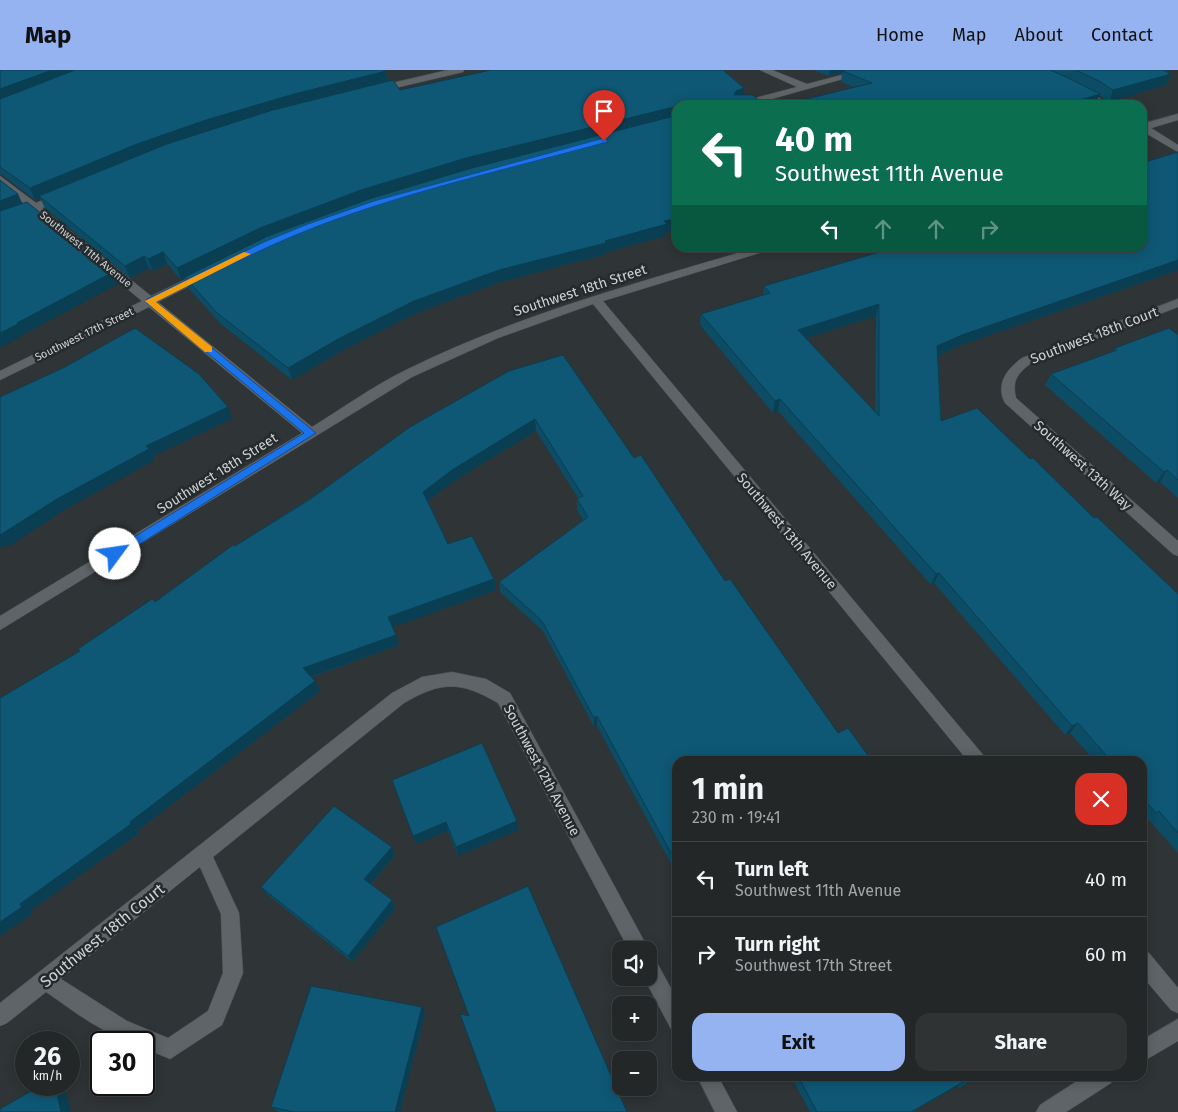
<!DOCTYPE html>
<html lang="en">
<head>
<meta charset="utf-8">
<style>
  :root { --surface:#232728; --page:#2f3334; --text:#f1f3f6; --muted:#a3a5a8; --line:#404445; --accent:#95b2f1 }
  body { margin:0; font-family:"Fira Sans",sans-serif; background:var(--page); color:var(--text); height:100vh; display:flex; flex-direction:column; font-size:19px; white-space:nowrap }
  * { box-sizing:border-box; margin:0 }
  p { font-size:16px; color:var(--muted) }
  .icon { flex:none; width:28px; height:28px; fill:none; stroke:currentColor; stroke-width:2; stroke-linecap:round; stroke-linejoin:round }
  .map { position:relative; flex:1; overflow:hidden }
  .side { position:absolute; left:672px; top:686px; width:475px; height:325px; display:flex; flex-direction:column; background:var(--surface); border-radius:15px; box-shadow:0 2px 12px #0003,0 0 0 1px var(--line) }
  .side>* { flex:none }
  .top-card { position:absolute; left:672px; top:30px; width:475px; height:152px; border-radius:15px; box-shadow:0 2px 12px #0003,0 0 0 1px var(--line); background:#0b6e4f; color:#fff; overflow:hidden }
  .tools { position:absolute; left:612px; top:871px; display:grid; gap:10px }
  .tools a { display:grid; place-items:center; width:45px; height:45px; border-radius:10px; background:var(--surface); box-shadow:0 2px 12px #0003,0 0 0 1px var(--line); font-size:25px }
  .speed { position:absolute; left:15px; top:961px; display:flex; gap:10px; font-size:25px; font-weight:700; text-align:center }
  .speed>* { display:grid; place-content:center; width:65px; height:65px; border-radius:50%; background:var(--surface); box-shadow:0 2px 12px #0003,0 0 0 1px var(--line); line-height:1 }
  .speed small { font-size:12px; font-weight:400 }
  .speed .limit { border:2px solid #111; border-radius:8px; background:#fff; color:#111 }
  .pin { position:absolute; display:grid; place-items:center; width:42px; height:42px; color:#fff; margin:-51px -21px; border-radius:50% 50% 50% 0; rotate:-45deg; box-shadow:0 0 5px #0007 }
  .pin .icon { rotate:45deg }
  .me { position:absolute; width:55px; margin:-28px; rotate:59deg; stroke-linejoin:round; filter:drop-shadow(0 0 4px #0008) }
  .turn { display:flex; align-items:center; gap:18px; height:105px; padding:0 20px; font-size:22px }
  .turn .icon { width:65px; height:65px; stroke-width:2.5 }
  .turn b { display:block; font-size:35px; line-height:42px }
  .lanes { display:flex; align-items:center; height:48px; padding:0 20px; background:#0003; justify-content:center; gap:25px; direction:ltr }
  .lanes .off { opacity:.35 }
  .round { display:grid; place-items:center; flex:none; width:52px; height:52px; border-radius:15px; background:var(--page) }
  .overview { display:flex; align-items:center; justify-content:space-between; height:85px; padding:0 20px }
  h1 { font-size:30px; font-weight:700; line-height:38px }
  .cta { display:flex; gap:10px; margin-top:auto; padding:10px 20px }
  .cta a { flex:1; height:58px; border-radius:15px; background:var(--accent); color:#111; font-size:20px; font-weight:700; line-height:58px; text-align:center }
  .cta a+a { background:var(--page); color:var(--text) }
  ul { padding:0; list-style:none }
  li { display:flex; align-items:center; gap:15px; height:75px; padding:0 20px; border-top:1px solid var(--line) }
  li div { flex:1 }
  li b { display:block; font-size:19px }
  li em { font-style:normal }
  header { display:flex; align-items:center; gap:30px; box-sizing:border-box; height:70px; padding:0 25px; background:var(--accent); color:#111 }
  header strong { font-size:24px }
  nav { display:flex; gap:28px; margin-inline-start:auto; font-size:18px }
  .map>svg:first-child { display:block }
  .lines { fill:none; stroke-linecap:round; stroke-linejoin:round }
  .minor-casing { stroke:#4e5254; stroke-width:1 }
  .minor { fill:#5e6467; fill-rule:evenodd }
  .wall { fill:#0c4c65; fill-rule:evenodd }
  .shaded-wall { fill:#0a3e52 }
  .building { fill:#0e5875; stroke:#0a3e52; fill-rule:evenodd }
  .route { fill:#1a73e8; stroke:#114b97 }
  .slow { fill:#f59e0b }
  .labels { text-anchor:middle; stroke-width:5; stroke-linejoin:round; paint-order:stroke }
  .far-street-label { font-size:11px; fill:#cfd2d3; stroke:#252a2c }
  .street-label { font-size:14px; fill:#cfd2d3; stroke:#252a2c }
  .near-street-label { font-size:16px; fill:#cfd2d3; stroke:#252a2c }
</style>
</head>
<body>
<header>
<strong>Map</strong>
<nav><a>Home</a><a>Map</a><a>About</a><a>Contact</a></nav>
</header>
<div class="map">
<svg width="1178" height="1042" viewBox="0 0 1178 1042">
  <rect width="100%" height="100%" fill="#2f3436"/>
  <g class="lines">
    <g class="minor-casing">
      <g id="minor">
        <polygon points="448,0 464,0 463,2 378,22 373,19 375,17"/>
        <polygon points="760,0 772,0 807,14 861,0 875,0 750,35 734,35 736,33 797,17"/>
        <polygon points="1080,18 1108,33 1110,35 1098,35 1077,23 1077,19"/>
        <polygon points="1178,44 1178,50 1151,58 1178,75 1178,82 1142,61 1142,54"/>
        <path d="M0,106L36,133L57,124H65L66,126L65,128L42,138L151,226L201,202H209L211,204L209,206L158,232L312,357C343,338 373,316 406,300C517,245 637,213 755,178H770L769,180L603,231L984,686L986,691H968L593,234L498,268L412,307L0,560V546L302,363L149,237L0,310V301L142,231L33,141L0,154V147L27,136L0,114Z"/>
        <path d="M1178,229V237L1030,294C1017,304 1012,311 1016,328L1178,471V486L1173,484L1005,333C995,314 1007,299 1022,288Z"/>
        <path d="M452,602L486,609L510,623L649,880H629L498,633C461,611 441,611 404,633L213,787L239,843L243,903L222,955L170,989L144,978V972C111,972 73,940 46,922L7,953L0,956V933L392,623L422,607ZM200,797L221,844L223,903L208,941L168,968L127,951L61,909Z"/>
        <polygon points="1142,881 1149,883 1178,918 1178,943 1171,940 1142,906"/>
        <polygon points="649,888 656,891 678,931 678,962 671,959 644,908 649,908"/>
        <polygon points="1178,949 1178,971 1142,992 1142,970"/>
        <polygon points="697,1006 718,1006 737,1042 715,1042"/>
        <polygon points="1085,1006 1114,1006 1111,1013 1066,1042 1036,1042 1040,1035"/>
      </g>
    </g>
    <use href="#minor" class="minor"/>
  </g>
  <g class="wall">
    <polygon points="0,0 386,1 388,11 400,20 666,162 666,166 606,182 606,184 500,212 416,243 341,281 292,310 221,254 189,219 185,208 181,210 167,194 153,201 149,198 130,208 45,138 40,128 35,130 1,104 0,105"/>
    <polygon points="813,0 1163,0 1171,4 1166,15 1109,32 1099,25 854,17 841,12 842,3 829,6"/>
    <path d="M1178,82V200L958,276L938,286L941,351L1030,389L1178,524V783L1149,750L1147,752L1142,747V691H1095L1070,663L1065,665L934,513L931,515L778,341L773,343L700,255L701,244L763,225L764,216L1142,178ZM876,246L875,343L806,268Z"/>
    <polygon points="1178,265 1178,428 1160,412 1156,413 1045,315 1051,304 1113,282 1115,278"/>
    <polygon points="509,301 634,388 838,663 872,691 678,691 678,807 597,656 594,657 543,561 500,522 499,512 583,450 577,440 577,429 578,428 536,361 454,411 428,431 448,474 494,509 496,520 392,557 399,575 312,607 315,611 320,621 138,760 139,763 30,841 32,844 0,866 79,581 155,532 235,476"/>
    <polygon points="392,710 517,751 518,760 458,786 448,761 416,774"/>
    <polygon points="395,785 371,814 396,838 352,892 267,824 261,817"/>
    <polygon points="425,943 400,1042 279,1042 271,1037"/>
    <polygon points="791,1006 979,1006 959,1018 958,1015 912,1042 810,1042"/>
  </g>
  <g class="shaded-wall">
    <polygon points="52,0 86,0 0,32 0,19"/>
    <polygon points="830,0 854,0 843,1 842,3 829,6"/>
    <polygon points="386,1 388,12 39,126 40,128 35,130 30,118 137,74 203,51 294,24"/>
    <polygon points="1171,4 1166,15 1109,32 1113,20"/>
    <polygon points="744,18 743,29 734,25 736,21"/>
    <polygon points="1100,24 1095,35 1063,35"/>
    <polygon points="678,36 678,47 263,169 181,210 177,198 260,158 361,120 466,88"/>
    <polygon points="18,124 23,135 0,145 0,131"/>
    <polygon points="678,148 678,159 666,162 666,166 606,182 606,184 500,212 416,243 341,281 292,310 288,298 338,269 414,231 499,200 605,171"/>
    <polygon points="163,182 167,194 153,201 148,189"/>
    <polygon points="144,186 149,198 130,208 125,196"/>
    <polygon points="1178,190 1178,200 958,276 933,288 937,276 962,265"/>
    <polygon points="113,202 118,214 24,264 24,265 0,278 0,263 17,253"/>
    <polygon points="879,234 876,246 795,272 798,260"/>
    <polygon points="780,329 778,341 773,343 775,331"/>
    <polygon points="228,337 232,349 153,386 155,390 64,440 8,477 0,467 0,465 57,429 146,376"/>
    <polygon points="535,349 536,361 454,411 425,433 423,422 452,400"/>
    <polygon points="1167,400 1160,412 1156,413 1164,402"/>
    <polygon points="0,467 6,475 0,478"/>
    <polygon points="939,503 934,513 931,515 936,504"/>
    <polygon points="494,509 496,520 391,558 388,547"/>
    <polygon points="396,565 399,575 307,608 303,598"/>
    <polygon points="315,611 320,621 138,760 139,763 30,841 32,844 0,866 0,852 20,834"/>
    <polygon points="597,646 597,656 594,657 594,648"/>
    <polygon points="1078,653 1070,663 1065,665 1072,656"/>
    <polygon points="517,751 518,760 458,786 456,777"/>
    <polygon points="446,752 448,761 416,774 413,766"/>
    <polygon points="392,777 395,785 368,817 364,809"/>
    <polygon points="392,830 396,838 352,892 348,886"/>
    <polygon points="422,937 425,943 400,1042 395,1042"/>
    <polygon points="55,1015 64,1015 71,1042 61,1042"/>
  </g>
  <g class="building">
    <polygon points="0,0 52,0 0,19"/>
    <polygon points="75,0 385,0 386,1 294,24 203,51 137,74 30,118 0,97 0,29"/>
    <polygon points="491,0 723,0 744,18 736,21 734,25 753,25 764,35 678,35 678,36 466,88 361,120 260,158 177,198 163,182 148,189 144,186 125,196 39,126 167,74 273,40 393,10 400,20"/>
    <polygon points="845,0 1050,0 1066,7 1100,24 1063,35 782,35 872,13 843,1"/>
    <polygon points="1076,0 1163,0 1171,4 1113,20 1099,11"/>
    <polygon points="678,45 678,148 664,151 667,154 605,171 606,173 499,200 414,231 338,269 288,298 217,243 185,207 268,166 369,129 472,98"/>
    <path d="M1178,82V190L962,265L937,276L941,351L977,338L1030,389L1033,388L1094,448L1097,447L1178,524V763L1159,741L1156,743L1142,727V691H1111L1078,653L1072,656L939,503L936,504L780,329L775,331L701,244L770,223L764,216L893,178H1142V93ZM879,234V346L798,260Z"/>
    <polygon points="0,110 18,124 0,131"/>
    <polygon points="27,132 113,202 17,253 18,254 0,263 0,141"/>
    <polygon points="135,258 199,304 228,337 146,376 149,379 57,429 0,465 0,327 65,297"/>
    <polygon points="1169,258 1178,265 1178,410 1167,400 1164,402 1051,304 1117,280 1115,278"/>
    <polygon points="563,285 634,388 641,385 725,511 730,509 838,663 848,658 872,691 678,691 678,796 597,646 594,648 542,551 499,512 588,447 577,429 583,426 535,349 452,400 423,422 448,474 472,466 494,509 388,547 396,565 303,598 315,611 130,752 131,754 20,834 22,837 0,852 0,628 80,581 78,579 152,529 155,532 233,475 235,476 309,430 410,357 509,301"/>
    <polygon points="482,673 517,751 456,777 446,752 413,766 392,710"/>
    <polygon points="334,736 392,777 364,809 392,830 348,886 261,817"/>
    <polygon points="528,816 627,1042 496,1042 460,944 469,946 436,857"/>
    <polygon points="311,916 422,937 395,1042 294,1042 271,1037"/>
    <polygon points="798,1006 978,1006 967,1013 965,1011 911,1042 817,1042"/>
    <polygon points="42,1015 55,1015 61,1042 0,1042 0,1039"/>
  </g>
  <path class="route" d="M604,68L608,71L607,72C509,99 408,121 313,158C259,179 208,206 156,232L316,363L119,487H111L109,484L111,481L304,363L147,233V229L264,172L308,154L374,131Z"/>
  <polygon class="slow" points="244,182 251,184 156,232 212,277 212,282 205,282 145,231"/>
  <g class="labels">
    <g class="far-street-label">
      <text transform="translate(86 179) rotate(39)" y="4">Southwest 11th Avenue</text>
      <text transform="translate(84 264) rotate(-26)" y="4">Southwest 17th Street</text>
    </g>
    <g class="street-label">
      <text transform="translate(580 220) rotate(-18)" y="5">Southwest 18th Street</text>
      <text transform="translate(1094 265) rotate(-21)" y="5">Southwest 18th Court</text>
      <text transform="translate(1083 395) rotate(42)" y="5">Southwest 13th Way</text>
      <text transform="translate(217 403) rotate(-32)" y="5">Southwest 18th Street</text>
      <text transform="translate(787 461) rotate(50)" y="5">Southwest 13th Avenue</text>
      <text transform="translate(542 700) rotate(62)" y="5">Southwest 12th Avenue</text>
    </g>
    <g class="near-street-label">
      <text transform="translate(102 865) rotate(-39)" y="6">Southwest 18th Court</text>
    </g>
  </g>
</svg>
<div class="tools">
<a><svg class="icon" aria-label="sound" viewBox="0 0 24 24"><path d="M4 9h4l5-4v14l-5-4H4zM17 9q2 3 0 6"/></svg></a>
<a>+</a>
<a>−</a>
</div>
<div class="speed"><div>26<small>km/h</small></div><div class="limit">30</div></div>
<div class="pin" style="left:604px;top:71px;background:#d93025"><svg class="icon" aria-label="arrive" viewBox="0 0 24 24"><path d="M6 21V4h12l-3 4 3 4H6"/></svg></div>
<svg class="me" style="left:115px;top:484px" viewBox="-20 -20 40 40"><circle r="19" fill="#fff"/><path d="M0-13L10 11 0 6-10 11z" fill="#1a73e8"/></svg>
<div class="top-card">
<div class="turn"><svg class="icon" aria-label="left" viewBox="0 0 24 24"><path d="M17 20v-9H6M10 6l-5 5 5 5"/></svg><div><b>40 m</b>Southwest 11th Avenue</div></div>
<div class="lanes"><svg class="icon" aria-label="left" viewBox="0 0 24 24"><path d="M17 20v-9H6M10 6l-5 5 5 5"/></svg><svg class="icon off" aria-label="ahead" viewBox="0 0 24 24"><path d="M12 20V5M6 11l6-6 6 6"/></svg><svg class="icon off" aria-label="ahead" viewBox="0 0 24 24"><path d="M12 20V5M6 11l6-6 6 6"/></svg><svg class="icon off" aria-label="right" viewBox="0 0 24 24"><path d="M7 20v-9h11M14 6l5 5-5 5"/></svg></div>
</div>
<section class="side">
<div class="overview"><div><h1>1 min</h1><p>230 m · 19:41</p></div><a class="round" style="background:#d93025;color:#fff"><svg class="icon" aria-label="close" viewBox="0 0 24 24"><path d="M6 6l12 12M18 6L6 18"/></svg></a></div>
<ul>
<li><svg class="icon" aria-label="left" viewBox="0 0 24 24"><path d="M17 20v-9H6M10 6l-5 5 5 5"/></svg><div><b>Turn left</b><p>Southwest 11th Avenue</p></div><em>40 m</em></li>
<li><svg class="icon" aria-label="right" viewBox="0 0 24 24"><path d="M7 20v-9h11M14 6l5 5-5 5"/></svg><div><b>Turn right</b><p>Southwest 17th Street</p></div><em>60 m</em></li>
</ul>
<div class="cta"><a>Exit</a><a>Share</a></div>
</section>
</div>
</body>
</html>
